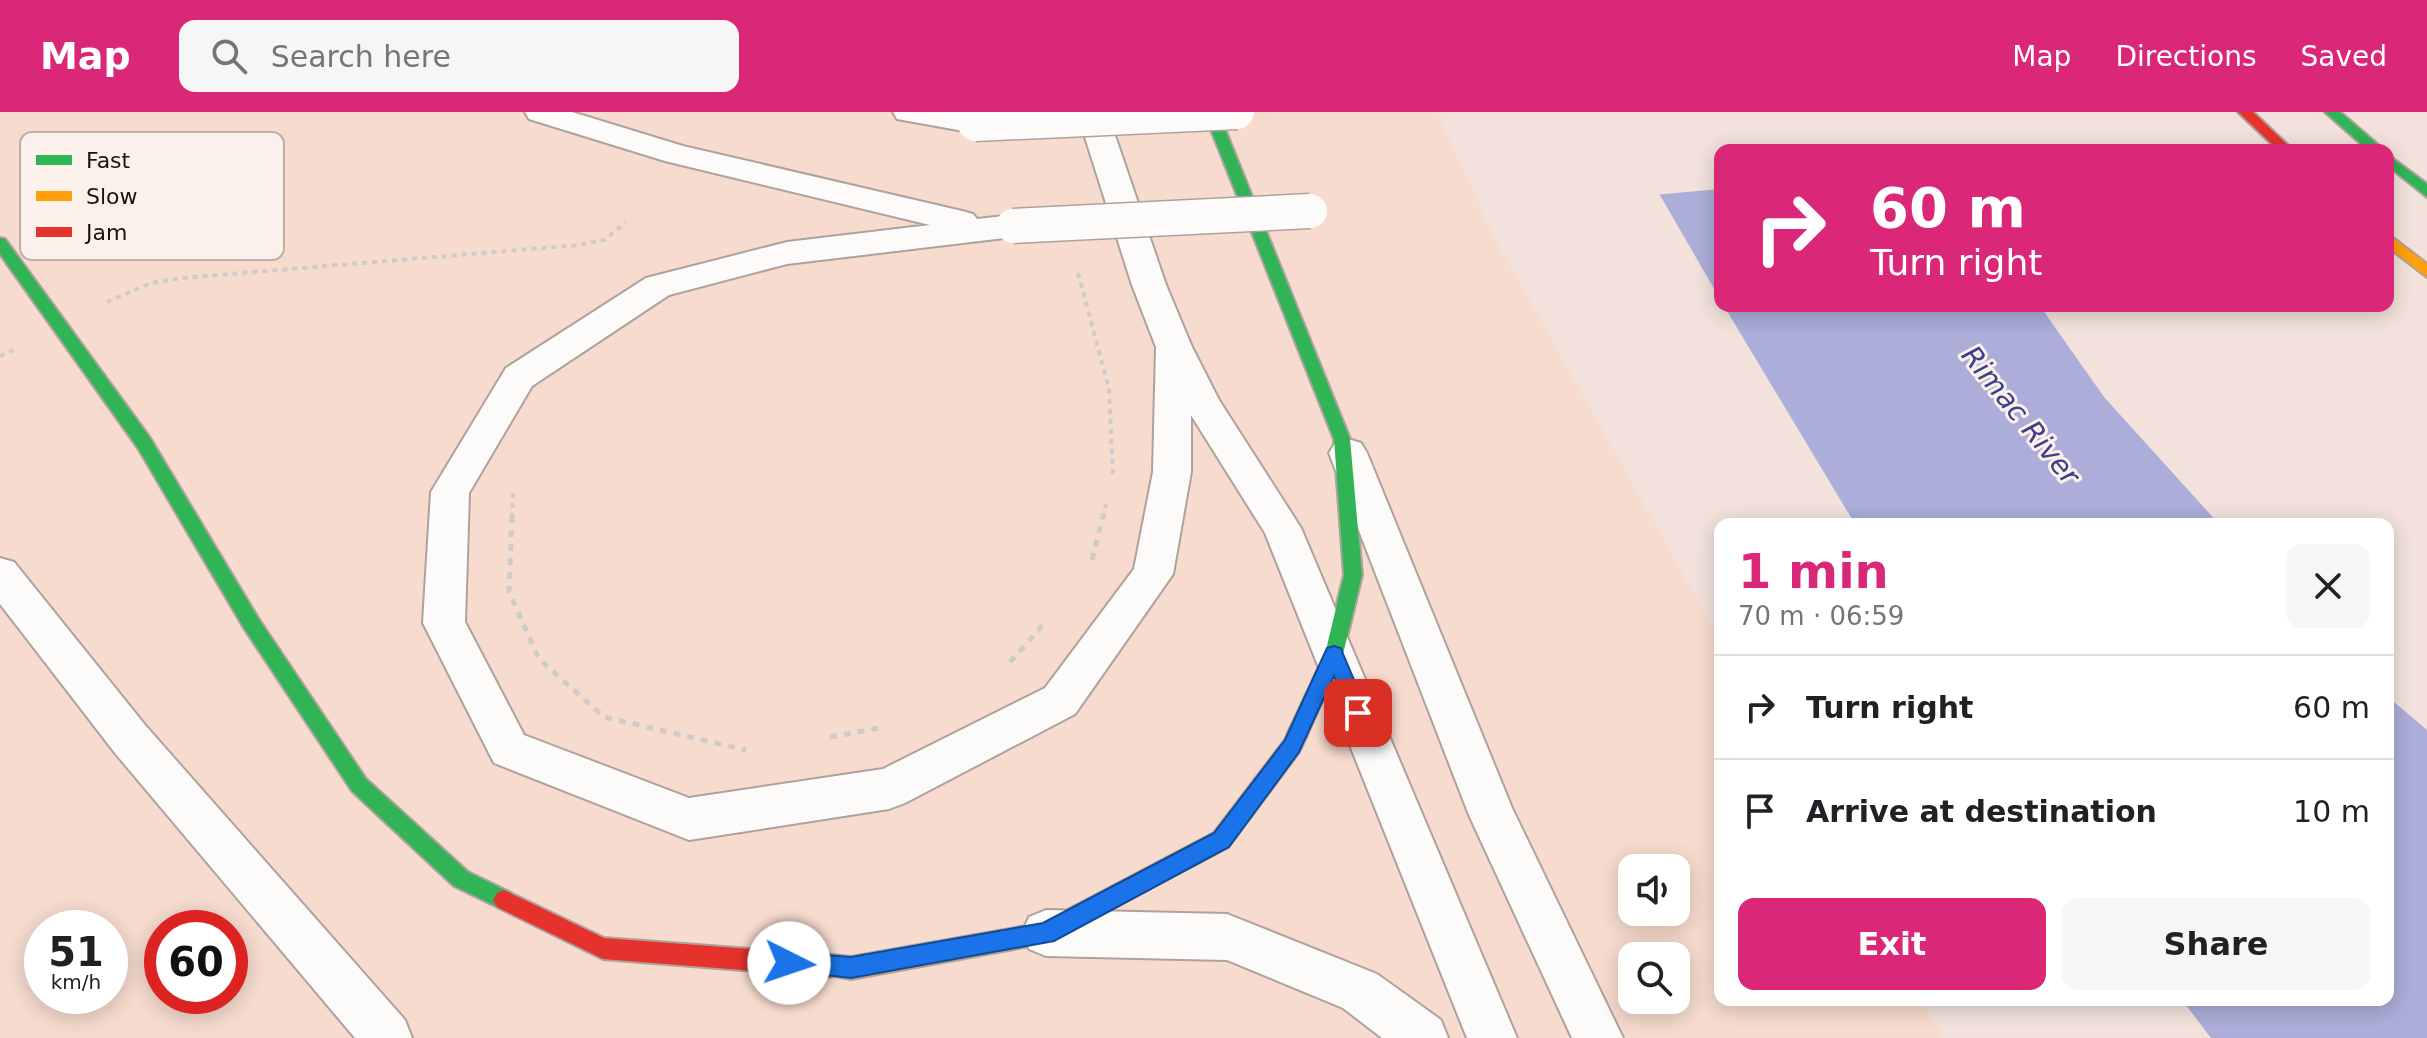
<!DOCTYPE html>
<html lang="en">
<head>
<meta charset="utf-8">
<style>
  :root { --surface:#fff; --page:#f6f6f6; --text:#202124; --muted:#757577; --line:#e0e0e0; --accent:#db2777 }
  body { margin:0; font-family:"DejaVu Sans",sans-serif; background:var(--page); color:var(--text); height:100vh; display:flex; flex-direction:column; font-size:30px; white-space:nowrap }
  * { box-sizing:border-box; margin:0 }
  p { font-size:26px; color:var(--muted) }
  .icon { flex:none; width:44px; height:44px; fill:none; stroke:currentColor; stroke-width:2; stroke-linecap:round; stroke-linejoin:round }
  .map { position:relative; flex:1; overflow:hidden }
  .side { position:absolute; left:1714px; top:406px; width:680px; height:488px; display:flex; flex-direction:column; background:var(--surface); border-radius:16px; box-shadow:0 4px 20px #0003 }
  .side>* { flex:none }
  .hud { position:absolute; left:1714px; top:32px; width:680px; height:168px; border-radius:16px; box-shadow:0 4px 20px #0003; background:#db2777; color:#fff; overflow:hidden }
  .tools { position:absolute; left:1618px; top:742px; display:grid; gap:16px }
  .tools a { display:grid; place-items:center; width:72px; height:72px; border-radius:16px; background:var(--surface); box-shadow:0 4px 20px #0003; font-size:40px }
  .speed { position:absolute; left:24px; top:798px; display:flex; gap:16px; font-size:40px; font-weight:700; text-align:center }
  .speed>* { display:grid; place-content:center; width:104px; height:104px; border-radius:50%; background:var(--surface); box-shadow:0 4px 20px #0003; line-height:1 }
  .speed small { font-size:20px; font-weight:400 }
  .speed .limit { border:12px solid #d22; background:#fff; color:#111 }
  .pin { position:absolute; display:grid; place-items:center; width:68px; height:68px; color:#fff; margin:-34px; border-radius:16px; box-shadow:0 4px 12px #0006 }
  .me { position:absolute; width:88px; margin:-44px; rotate:94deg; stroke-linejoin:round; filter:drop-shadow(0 0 6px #0008) }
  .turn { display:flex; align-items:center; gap:28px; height:168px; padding:0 24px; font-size:36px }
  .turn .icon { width:104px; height:104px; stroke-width:2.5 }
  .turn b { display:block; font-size:56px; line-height:68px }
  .round { display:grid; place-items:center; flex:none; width:84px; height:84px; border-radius:16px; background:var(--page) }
  .summary { display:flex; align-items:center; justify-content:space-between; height:136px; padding:0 24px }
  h1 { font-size:48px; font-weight:800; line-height:60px; color:var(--accent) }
  .action { display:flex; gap:16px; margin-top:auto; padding:16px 24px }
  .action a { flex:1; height:92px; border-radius:16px; background:var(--accent); color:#fff; font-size:32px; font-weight:800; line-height:92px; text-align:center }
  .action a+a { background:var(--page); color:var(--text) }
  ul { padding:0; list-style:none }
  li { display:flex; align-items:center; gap:24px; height:104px; padding:0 24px; border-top:2px solid var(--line) }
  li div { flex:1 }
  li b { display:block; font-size:30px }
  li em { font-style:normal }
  header { display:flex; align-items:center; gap:48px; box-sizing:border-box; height:112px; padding:0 40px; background:var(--accent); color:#fff }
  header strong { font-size:38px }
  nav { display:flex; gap:44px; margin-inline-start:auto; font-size:28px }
  .search { width:560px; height:72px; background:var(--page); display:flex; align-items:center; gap:20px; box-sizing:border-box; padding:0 28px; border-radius:16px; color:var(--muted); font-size:30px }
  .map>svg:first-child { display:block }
  .built { fill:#f6dbce; fill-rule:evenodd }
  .water { fill:#acadd8 }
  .pier { fill:#f2e2db }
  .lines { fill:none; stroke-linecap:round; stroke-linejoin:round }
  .lane-casing { stroke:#aea29c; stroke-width:4 }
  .fast-casing { stroke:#aea29c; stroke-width:4 }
  .slow-casing { stroke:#aea29c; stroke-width:4 }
  .jam-casing { stroke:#aea29c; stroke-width:4 }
  .path-far1 { stroke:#cfcbc9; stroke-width:4; stroke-dasharray:5 5; stroke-linecap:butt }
  .path { stroke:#cfcbc9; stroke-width:5; stroke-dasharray:7 7; stroke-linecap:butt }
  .lane { fill:#fdfbfa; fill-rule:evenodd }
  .fast { fill:#30b455; fill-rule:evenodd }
  .slow { fill:#ff9f0a; fill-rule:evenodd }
  .jam { fill:#e5322d; fill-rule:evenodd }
  .lane-bridge-casing { stroke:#aea29c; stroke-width:37; stroke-linecap:butt }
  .lane-bridge { stroke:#fdfbfa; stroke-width:34 }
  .route { fill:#1a73e8; stroke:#114b97; stroke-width:2 }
  .labels { text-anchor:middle; stroke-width:6; stroke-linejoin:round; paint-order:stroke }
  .water-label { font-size:28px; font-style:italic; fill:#3c3e8b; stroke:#fcf0ea }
  .key { fill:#fcf0ea; stroke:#b9aea8; stroke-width:2 }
  .key-label { font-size:22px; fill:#1c130e }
</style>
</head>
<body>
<header>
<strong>Map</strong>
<div class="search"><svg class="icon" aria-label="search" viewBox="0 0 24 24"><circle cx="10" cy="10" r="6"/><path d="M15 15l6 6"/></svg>Search here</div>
<nav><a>Map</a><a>Directions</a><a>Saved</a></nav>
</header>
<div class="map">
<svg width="2427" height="926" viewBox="0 0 2427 926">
  <rect width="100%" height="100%" fill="#f2e2db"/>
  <path class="built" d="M0,0H1437L1492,121L1720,528V888H1922L1943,926H0ZM1632,756H1676V800H1632ZM42,816H110V884H42ZM162,816H230V884H162ZM1632,844H1676V888H1632Z"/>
  <g class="water">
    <polygon points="1612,0 1720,38 1720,187"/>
    <polygon points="1724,194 2040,194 2104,285 2219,412 1855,412"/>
    <polygon points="2388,585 2427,618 2427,926 2211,926 2182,888 2388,888"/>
  </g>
  <polygon class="pier" points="1608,0 1908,0 1934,38 1720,38 1720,77 1654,83"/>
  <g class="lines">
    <g class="lane-casing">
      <g id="lane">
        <polygon points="525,0 572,0 683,34 962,99 973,102 977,107 1013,103 1025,106 1029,114 1025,122 1013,125 787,152 669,183 532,274 469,381 465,510 524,623 689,686 883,657 1045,576 1134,457 1153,360 1156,235 1132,173 1077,0 1107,0 1166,173 1192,235 1219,288 1301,416 1517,926 1467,926 1265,421 1191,303 1191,360 1173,462 1075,602 905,691 889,697 689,728 494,651 423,511 431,380 506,256 646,166 787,130 930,113 665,49 529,7"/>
        <polygon points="893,0 961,0 986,5 990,12 986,19 975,21 897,7"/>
        <polygon points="1348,327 1361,331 1367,341 1512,696 1623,926 1572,926 1469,703 1329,341 1335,331"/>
        <polygon points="0,446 14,450 145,613 405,908 412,926 355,926 115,641 0,492"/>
        <polygon points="1046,798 1227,802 1377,862 1441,908 1448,926 1382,926 1343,896 1227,848 1046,844 1029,837 1022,821 1029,805"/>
      </g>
    </g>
    <g class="fast-casing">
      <g id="fast">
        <polygon points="1204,0 1218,0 1350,327 1362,463 1343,542 1305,627 1298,630 1291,627 1288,621 1325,542 1344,463 1334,327"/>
        <polygon points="2325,0 2340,0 2384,38 2368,38"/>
        <polygon points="2388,43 2427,72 2427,85 2388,54"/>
        <polygon points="0,126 5,127 150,326 258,506 366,667 468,760 511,781 515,788 511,795 504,798 454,774 352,679 244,516 138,336 0,142"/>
      </g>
    </g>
    <g class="slow-casing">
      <g id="slow">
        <polygon points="2388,122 2427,152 2427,165 2388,135"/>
        <polygon points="1298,612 1305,615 1308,621 1299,640 1228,735 1046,831 851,867 823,862 820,854 823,846 831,843 851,845 1043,811 1214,721 1285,628 1291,615"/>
      </g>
    </g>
    <g class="jam-casing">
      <g id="jam">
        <polygon points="2238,0 2253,0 2293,38 2278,38"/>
        <polygon points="504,778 604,826 831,843 839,846 842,854 839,862 831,865 603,847 497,795 493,788 497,781"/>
      </g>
    </g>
    <g class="path-far1">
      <polyline points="1078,161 1109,277 1113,363"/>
      <polyline points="107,190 151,171 182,166 579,133 604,128 626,110"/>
      <polyline points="0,244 13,238"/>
      <polyline points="512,406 513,380"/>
      <polyline points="1103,406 1106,392"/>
    </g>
    <g class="path">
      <polyline points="512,404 509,480 539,547 604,605 746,638"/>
      <polyline points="1092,448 1103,404"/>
      <polyline points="1010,550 1043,513"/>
      <polyline points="830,625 879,616"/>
    </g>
    <use href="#lane" class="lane"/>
    <use href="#fast" class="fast"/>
    <use href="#slow" class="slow"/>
    <use href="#jam" class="jam"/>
    <g class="lane-bridge-casing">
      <g id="lane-bridge">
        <polyline points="975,12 1237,0"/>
        <polyline points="1013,114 1310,99"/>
      </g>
    </g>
    <use href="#lane-bridge" class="lane-bridge"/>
  </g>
  <polygon class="route" points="1334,534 1341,536 1343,542 1368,601 1365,607 1358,610 1351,607 1334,564 1299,640 1229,735 1054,829 851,866 782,858 778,851 782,843 789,840 851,845 1043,811 1214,721 1285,628 1327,536"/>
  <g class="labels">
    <g class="water-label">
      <text transform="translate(2021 303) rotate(51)" y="10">Rimac River</text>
    </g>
  </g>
  <rect x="20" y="20" width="264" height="128" rx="12" class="key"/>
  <rect x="36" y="43" width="36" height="10" fill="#30b455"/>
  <rect x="36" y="79" width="36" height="10" fill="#ff9f0a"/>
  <rect x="36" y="115" width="36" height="10" fill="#e5322d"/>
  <g class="key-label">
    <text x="86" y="56">Fast</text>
    <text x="86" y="92">Slow</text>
    <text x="86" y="128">Jam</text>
  </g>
</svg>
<div class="tools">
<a><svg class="icon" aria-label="sound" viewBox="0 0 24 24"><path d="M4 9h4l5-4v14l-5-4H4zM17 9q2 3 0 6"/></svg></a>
<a><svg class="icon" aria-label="search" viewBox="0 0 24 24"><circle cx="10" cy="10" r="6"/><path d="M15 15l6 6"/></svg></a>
</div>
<div class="speed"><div>51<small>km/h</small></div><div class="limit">60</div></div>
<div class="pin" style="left:1358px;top:601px;background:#d93025"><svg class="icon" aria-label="arrive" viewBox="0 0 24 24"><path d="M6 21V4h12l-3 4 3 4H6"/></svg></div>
<svg class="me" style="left:789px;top:851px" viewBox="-20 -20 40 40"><circle r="19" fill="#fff"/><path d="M0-13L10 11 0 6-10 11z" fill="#1a73e8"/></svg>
<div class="hud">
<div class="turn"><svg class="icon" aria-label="right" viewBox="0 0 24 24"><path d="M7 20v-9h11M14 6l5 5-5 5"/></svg><div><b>60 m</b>Turn right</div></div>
</div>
<section class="side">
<div class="summary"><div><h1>1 min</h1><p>70 m · 06:59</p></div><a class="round"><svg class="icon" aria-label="close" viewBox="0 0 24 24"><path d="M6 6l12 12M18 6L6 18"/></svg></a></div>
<ul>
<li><svg class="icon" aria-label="right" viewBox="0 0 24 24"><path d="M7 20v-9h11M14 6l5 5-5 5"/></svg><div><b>Turn right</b></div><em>60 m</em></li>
<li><svg class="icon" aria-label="arrive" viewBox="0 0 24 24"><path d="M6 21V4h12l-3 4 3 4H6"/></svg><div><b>Arrive at destination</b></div><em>10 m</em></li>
</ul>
<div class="action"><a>Exit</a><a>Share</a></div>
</section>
</div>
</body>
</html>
